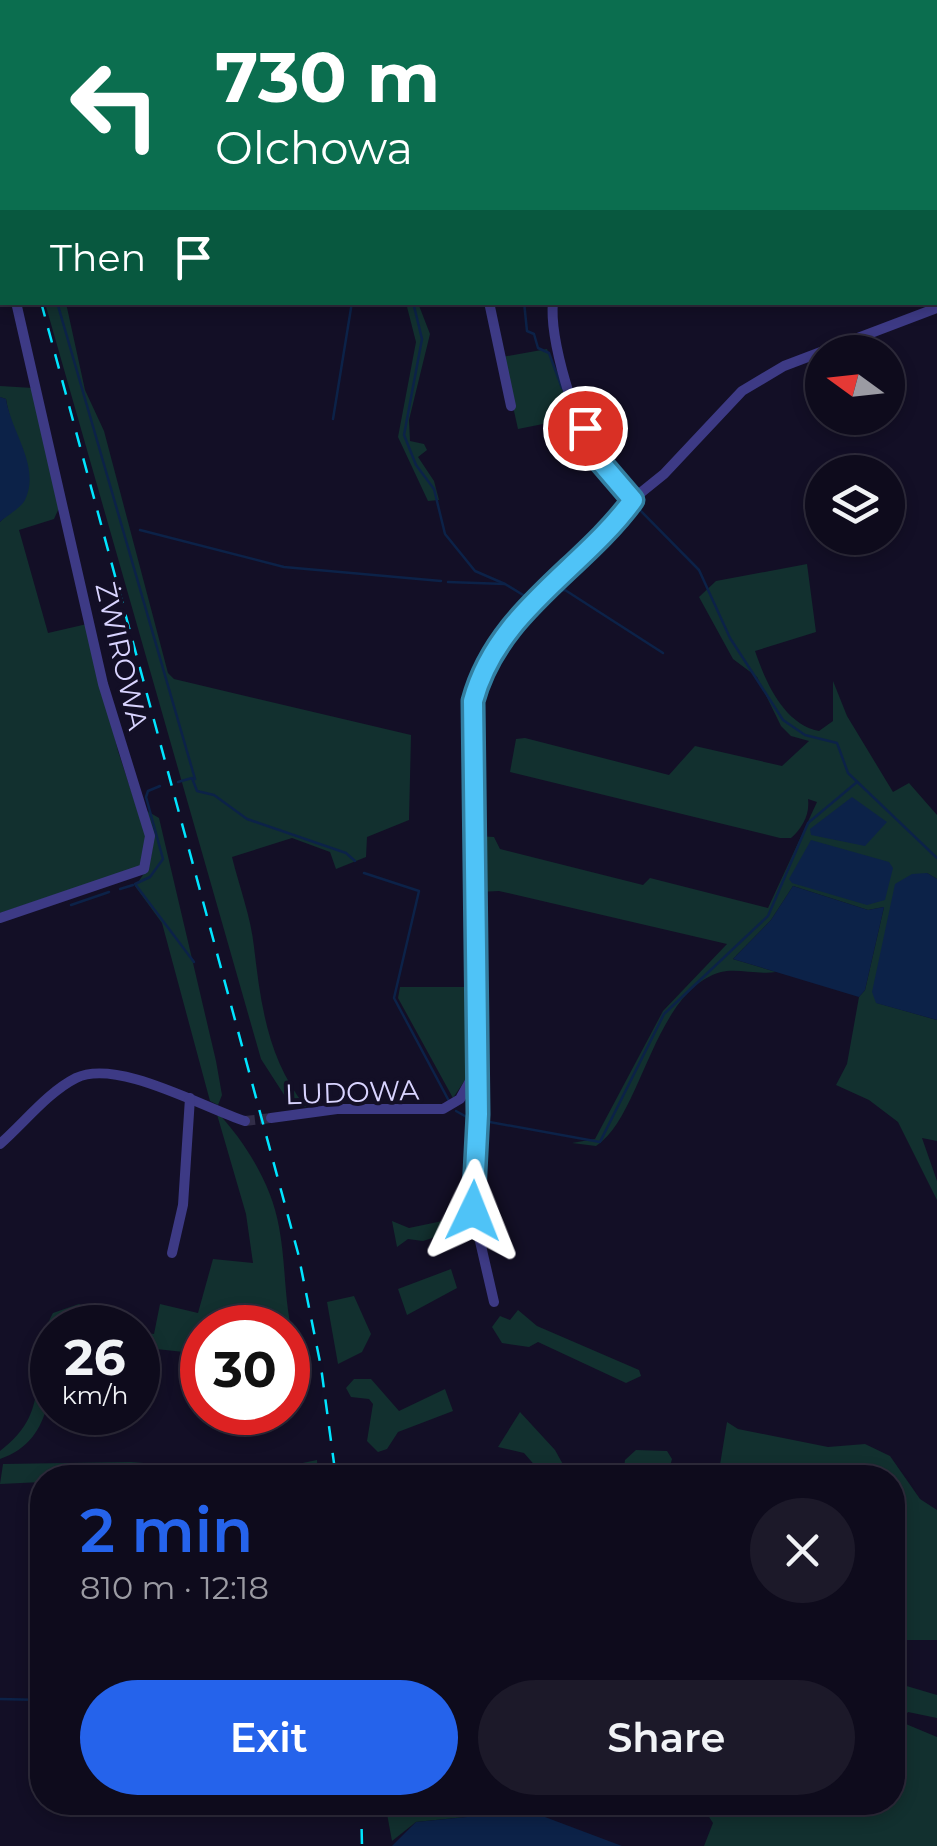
<!DOCTYPE html>
<html lang="en">
<head>
<meta charset="utf-8">
<style>
  :root { --surface:#0e0b1c; --page:#1c1929; --text:#f1f3f6; --muted:#9b9ba3; --line:#2e2b3b; --accent:#2563eb }
  body { margin:0; font-family:Montserrat,sans-serif; background:var(--page); color:var(--text); height:100vh; display:flex; flex-direction:column; font-size:38px; white-space:nowrap }
  * { box-sizing:border-box; margin:0 }
  p { font-size:32px; color:var(--muted) }
  .icon { flex:none; width:55px; height:55px; fill:none; stroke:currentColor; stroke-width:2; stroke-linecap:round; stroke-linejoin:round }
  .map { position:relative; flex:1; overflow:hidden }
  .drawer { position:absolute; left:30px; top:1465px; width:875px; height:350px; display:flex; flex-direction:column; background:var(--surface); border-radius:40px; box-shadow:0 5px 15px #0003,0 0 0 2px var(--line) }
  .drawer>* { flex:none }
  .guide { position:absolute; left:0px; top:0px; width:938px; height:305px; box-shadow:0 5px 15px #0003,0 0 0 2px var(--line); background:#0b6e4f; color:#fff; overflow:hidden }
  .needle { width:65px; rotate:285deg }
  .tools { position:absolute; left:805px; top:335px; display:grid; gap:20px }
  .tools a { display:grid; place-items:center; width:100px; height:100px; border-radius:50%; background:var(--surface); box-shadow:0 5px 15px #0003,0 0 0 2px var(--line); font-size:50px }
  .speed { position:absolute; left:30px; top:1305px; display:flex; gap:20px; font-size:50px; font-weight:700; text-align:center }
  .speed>* { display:grid; place-content:center; width:130px; height:130px; border-radius:50%; background:var(--surface); box-shadow:0 5px 15px #0003,0 0 0 2px var(--line); line-height:1 }
  .speed small { font-size:25px; font-weight:400 }
  .speed .limit { border:15px solid #d22; background:#fff; color:#111 }
  .pin { position:absolute; display:grid; place-items:center; width:85px; height:85px; color:#fff; margin:-42px; border:5px solid #fff; border-radius:50%; box-shadow:0 2px 10px #0007 }
  .me { position:absolute; width:110px; margin:-55px; rotate:2deg; stroke-linejoin:round; filter:drop-shadow(0 0 8px #0008) }
  .turn { display:flex; align-items:center; gap:35px; height:210px; padding:0 50px; font-size:45px }
  .turn .icon { width:130px; height:130px; stroke-width:2.5 }
  .turn b { display:block; font-size:70px; line-height:85px }
  .then { display:flex; align-items:center; height:95px; padding:0 50px; background:#0003; gap:20px; font-size:38px }
  .round { display:grid; place-items:center; flex:none; width:105px; height:105px; border-radius:52px; background:var(--page) }
  .head { display:flex; align-items:center; justify-content:space-between; height:170px; padding:0 50px }
  h1 { font-size:60px; font-weight:600; line-height:75px; color:var(--accent) }
  .action { display:flex; gap:20px; margin-top:auto; padding:20px 50px }
  .action a { flex:1; height:115px; border-radius:60px; background:var(--accent); color:#fff; font-size:40px; font-weight:600; line-height:115px; text-align:center }
  .action a+a { background:var(--page); color:var(--text) }
  .map>svg:first-child { display:block }
  .green { fill:#12302f }
  .water { fill:#0c2248 }
  .lines { fill:none; stroke-linecap:round; stroke-linejoin:round }
  .stream { stroke:#0c2248; stroke-width:2.5 }
  .minor-tunnel { stroke:#312d47; stroke-width:10; stroke-dasharray:10 5; stroke-linecap:butt }
  .minor { stroke:#3d3a85; stroke-width:10 }
  .rail { stroke:#00e5ff; stroke-width:2.5; stroke-dasharray:15 12; stroke-linecap:butt }
  .route-casing { stroke:#337fa1; stroke-width:25 }
  .route { stroke:#4fc3f7; stroke-width:18 }
  .labels { text-anchor:middle; stroke-width:8; stroke-linejoin:round; paint-order:stroke }
  .street-label { font-size:28px; fill:#d9d4ff; stroke:#130f26 }
</style>
</head>
<body>
<div class="map">
<svg width="937" height="1846" viewBox="0 0 937 1846">
  <rect width="100%" height="100%" fill="#130f26"/>
  <g class="green">
    <path d="M45,303H66L85,390L104,431L168,673L174,679L411,735L409,820L367,837L366,857L336,869L330,852L292,838L232,857C239,886 251,917 254,947C261,1006 268,1060 306,1107L290,1104L261,1059Z"/>
    <polygon points="406,303 418,303 430,334 409,420 410,441 424,444 427,450 418,457 434,481 439,500 428,501 398,437 416,342"/>
    <polygon points="547,349 573,418 518,429 502,357"/>
    <path d="M0,386L33,388L59,508L54,519L19,530L48,633L87,624L118,751L146,836L141,866L0,913V522C54,470 15,455 6,399L0,397Z"/>
    <path d="M807,564L816,632L755,651C766,683 784,724 819,731L833,721V681L847,716L893,792L909,783L937,815V879L927,873L877,1003L937,1020V1141L922,1138L937,1181V1200L898,1122L869,1100L836,1085L847,1064L859,997L865,990L884,907L868,910L793,886L771,920L733,959L776,972C759,975 737,968 721,972C653,991 642,1117 596,1146L572,1143L595,1139L663,1011L727,944L499,891L478,892L477,836L494,837L500,849L643,885L650,878L768,908L817,802L808,799C810,815 802,828 791,838H780L510,772L516,739L525,738L669,775L695,746L782,766L809,741L791,736L781,726L757,677L733,659L699,597L716,581Z"/>
    <path d="M147,811L159,818L216,1061L222,1095L218,1105L210,1101L162,923L135,886C156,861 156,841 147,811Z"/>
    <polygon points="400,987 472,987 471,1071 453,1098 398,998"/>
    <path d="M216,1111C245,1141 272,1185 279,1227C288,1274 282,1322 304,1366L288,1367V1328H202V1354L138,1347V1332L154,1334L160,1304L198,1313L213,1259L253,1263L246,1214Z"/>
    <polygon points="471,1215 473,1225 423,1241 408,1239 397,1247 392,1221 409,1228"/>
    <polygon points="451,1269 457,1288 407,1315 398,1289"/>
    <polygon points="354,1296 371,1334 362,1352 338,1364 327,1302"/>
    <path d="M79,1304L127,1327L77,1320L52,1328C52,1377 57,1440 0,1459V1451C57,1409 25,1364 53,1313Z"/>
    <polygon points="518,1310 537,1326 639,1370 641,1376 626,1383 538,1342 529,1347 502,1343 492,1327 500,1316 510,1320"/>
    <polygon points="354,1379 371,1379 399,1411 445,1389 453,1411 398,1432 387,1449 378,1452 367,1441 373,1404 369,1399 351,1397 346,1388"/>
    <polygon points="520,1412 555,1450 570,1477 545,1477 524,1453 498,1447"/>
    <polygon points="727,1422 738,1429 828,1447 865,1444 890,1456 920,1499 937,1510 937,1640 893,1640 892,1478 718,1477"/>
    <polygon points="636,1450 667,1451 672,1459 667,1477 623,1477 625,1460"/>
    <polygon points="317,1460 318,1477 42,1478 42,1482 0,1484 3,1464 131,1462 259,1472"/>
    <polygon points="893,1682 937,1695 937,1718 908,1712 901,1722 937,1737 937,1846 704,1846 713,1823 700,1803 892,1802"/>
    <polygon points="385,1803 536,1803 496,1814 416,1822 392,1841"/>
  </g>
  <g class="water">
    <path d="M0,397L6,399C11,432 41,466 25,500C21,508 6,516 0,522Z"/>
    <polygon points="852,797 887,822 865,846 811,835 810,829"/>
    <polygon points="811,840 889,862 893,868 885,900 867,905 792,883 789,879"/>
    <polygon points="927,873 937,879 937,1020 876,1003 872,992 895,884 912,874"/>
    <polygon points="793,886 868,910 884,907 865,990 859,997 733,959 771,920"/>
    <polygon points="529,1811 622,1846 392,1846 416,1822"/>
  </g>
  <g class="lines">
    <g class="stream">
      <polyline points="228,0 230,2"/>
      <polyline points="79,2 79,0"/>
      <polyline points="363,2 363,0"/>
      <polyline points="0,70 2,71"/>
      <polyline points="0,103 2,112"/>
      <polyline points="57,302 195,779"/>
      <polyline points="413,302 422,339 404,435 416,465 434,489 445,534 475,571 505,584"/>
      <polyline points="524,302 527,331 534,334 538,348 549,353 562,388"/>
      <polyline points="333,419 352,302"/>
      <polyline points="591,462 611,482"/>
      <polyline points="635,505 699,570 730,638 783,720 805,735 837,743 848,773 937,858"/>
      <polyline points="140,530 284,567 441,581"/>
      <polyline points="448,582 505,584 528,598"/>
      <polyline points="537,604 553,592 565,590 663,653"/>
      <polyline points="178,782 192,778 197,791 214,795 247,819 346,853 355,861"/>
      <polyline points="160,786 148,791 146,797 163,859 150,877 135,884 194,962"/>
      <polyline points="364,873 419,891 394,998 449,1101"/>
      <polyline points="120,889 133,885"/>
      <polyline points="71,905 109,892"/>
      <polyline points="456,1111 472,1120"/>
      <polyline points="484,1121 600,1142 664,1014 768,916 808,823 857,782"/>
      <polyline points="0,1699 42,1700"/>
      <polyline points="706,1802 713,1811"/>
    </g>
    <polyline class="minor-tunnel" points="245,1121 271,1118"/>
    <g class="minor">
      <polyline points="349,0 350,2"/>
      <polyline points="607,0 616,2"/>
      <polyline points="633,2 635,0"/>
      <polyline points="930,2 931,0"/>
      <polyline points="935,90 937,90"/>
      <polyline points="0,244 2,253"/>
      <polyline points="489,302 511,406"/>
      <path d="M553,302C549,339 576,428 597,459C608,473 623,484 633,499"/>
      <polyline points="0,918 144,869 150,836 103,684 16,302"/>
      <polyline points="271,1118 337,1109 443,1109 460,1099 475,1072"/>
      <path d="M0,1144C24,1123 48,1092 76,1078C117,1058 204,1108 245,1121"/>
      <polyline points="172,1253 183,1205 190,1098"/>
      <polyline points="494,1302 473,1211 478,1114 470,738 482,669 504,633 544,589 612,529 633,499 664,474 742,391 784,366 937,308"/>
    </g>
    <g class="rail">
      <polyline points="0,168 2,177"/>
      <polyline points="41,302 298,1253 321,1367 336,1478"/>
      <polyline points="361,1802 362,1846"/>
    </g>
  </g>
  <g class="lines">
    <g class="route-casing">
      <path id="route" d="M473,1211L478,1114L473,701C497,611 582,570 633,500L597,458L585,428"/>
    </g>
    <use href="#route" class="route"/>
  </g>
  <g class="labels">
    <g class="street-label">
      <text transform="translate(122 656) rotate(77)" y="10">ŻWIROWA</text>
      <text transform="translate(352 1092) rotate(-2)" y="10">LUDOWA</text>
    </g>
  </g>
</svg>
<div class="tools">
<a><svg class="needle" viewBox="-14 -14 28 28"><path d="M0-13l5 13h-10z" fill="#e53935"/><path d="M0 13l5-13h-10z" fill="#9b9ba3"/></svg></a>
<a><svg class="icon" aria-label="layers" viewBox="0 0 24 24"><path d="M12 4l9 5-9 5-9-5zM3 14l9 5 9-5"/></svg></a>
</div>
<div class="speed"><div>26<small>km/h</small></div><div class="limit">30</div></div>
<div class="pin" style="left:585px;top:428px;background:#d93025"><svg class="icon" aria-label="arrive" viewBox="0 0 24 24"><path d="M6 21V4h12l-3 4 3 4H6"/></svg></div>
<svg class="me" style="left:473px;top:1211px" viewBox="-20 -20 40 40"><path d="M0-17L14 15 0 8-14 15z" fill="#4fc3f7" stroke="#fff" stroke-width="4"/></svg>
<div class="guide">
<div class="turn"><svg class="icon" aria-label="left" viewBox="0 0 24 24"><path d="M17 20v-9H6M10 6l-5 5 5 5"/></svg><div><b>730 m</b>Olchowa</div></div>
<div class="then">Then<svg class="icon" aria-label="arrive" viewBox="0 0 24 24"><path d="M6 21V4h12l-3 4 3 4H6"/></svg></div>
</div>
<section class="drawer">
<div class="head"><div><h1>2 min</h1><p>810 m · 12:18</p></div><a class="round"><svg class="icon" aria-label="close" viewBox="0 0 24 24"><path d="M6 6l12 12M18 6L6 18"/></svg></a></div>
<div class="action"><a>Exit</a><a>Share</a></div>
</section>
</div>
</body>
</html>
